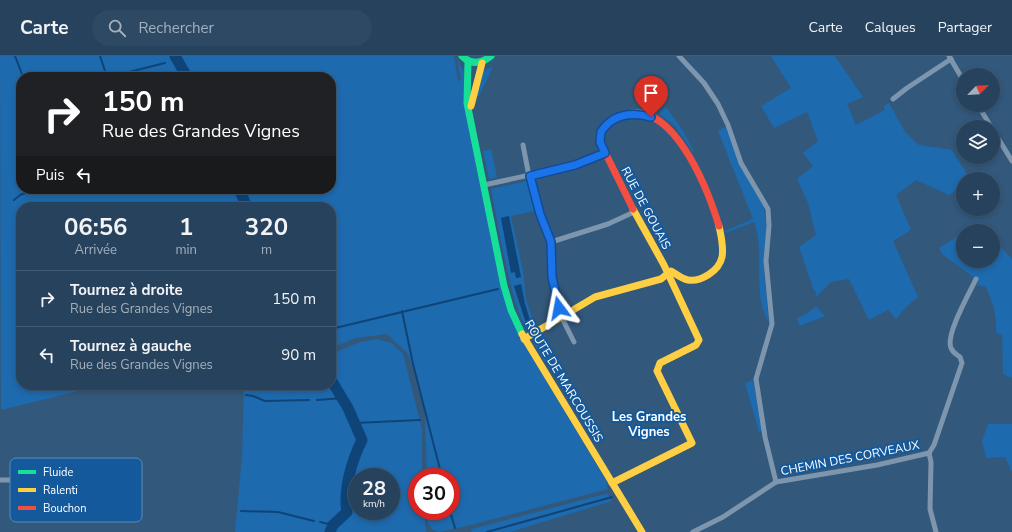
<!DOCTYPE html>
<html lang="fr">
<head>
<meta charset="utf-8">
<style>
  :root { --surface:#26425d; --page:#2e4963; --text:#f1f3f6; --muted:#a4b0bc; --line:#425b72 }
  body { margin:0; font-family:"Nunito Sans",sans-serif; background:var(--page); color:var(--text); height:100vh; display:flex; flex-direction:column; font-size:15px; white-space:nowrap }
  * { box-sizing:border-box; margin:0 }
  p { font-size:13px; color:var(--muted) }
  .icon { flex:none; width:22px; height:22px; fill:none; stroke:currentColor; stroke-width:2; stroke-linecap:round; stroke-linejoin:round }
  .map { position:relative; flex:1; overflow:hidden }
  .panel { position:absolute; left:16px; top:146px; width:320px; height:188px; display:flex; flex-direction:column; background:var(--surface); border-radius:16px; box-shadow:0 2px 6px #0003,0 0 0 1px var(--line) }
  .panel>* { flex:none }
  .banner { position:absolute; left:16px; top:16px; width:320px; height:122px; border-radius:16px; box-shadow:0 2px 6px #0003,0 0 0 1px var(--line); background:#202124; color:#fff; overflow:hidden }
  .needle { width:26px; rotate:66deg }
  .tools { position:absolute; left:956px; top:12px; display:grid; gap:8px }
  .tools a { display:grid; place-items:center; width:44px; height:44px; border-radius:50%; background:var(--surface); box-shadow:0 2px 6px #0003,0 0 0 1px var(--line); font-size:20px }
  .speed { position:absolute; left:348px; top:412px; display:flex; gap:8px; font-size:20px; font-weight:700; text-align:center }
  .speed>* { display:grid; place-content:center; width:52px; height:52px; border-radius:50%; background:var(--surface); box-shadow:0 2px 6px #0003,0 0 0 1px var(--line); line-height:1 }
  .speed small { font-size:10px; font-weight:400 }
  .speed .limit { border:6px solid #d22; background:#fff; color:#111 }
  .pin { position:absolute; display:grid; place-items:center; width:34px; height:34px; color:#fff; margin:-41px -17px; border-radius:50% 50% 50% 0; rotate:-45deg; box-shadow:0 0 4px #0007 }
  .pin .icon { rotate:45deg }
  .me { position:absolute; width:44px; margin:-22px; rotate:347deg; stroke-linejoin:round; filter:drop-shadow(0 0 3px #0008) }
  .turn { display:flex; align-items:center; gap:14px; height:84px; padding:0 20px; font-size:18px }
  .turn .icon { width:52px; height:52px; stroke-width:2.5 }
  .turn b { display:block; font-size:28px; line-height:34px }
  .then { display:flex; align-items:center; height:38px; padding:0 20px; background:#0003; gap:8px; font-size:15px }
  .eta { display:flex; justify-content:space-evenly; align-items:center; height:68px; text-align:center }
  .eta b { font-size:24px; font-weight:700; line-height:28px }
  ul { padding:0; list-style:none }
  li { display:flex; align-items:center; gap:12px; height:56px; padding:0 20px; border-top:1px solid var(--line) }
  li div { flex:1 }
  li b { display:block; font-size:15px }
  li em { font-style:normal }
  header { display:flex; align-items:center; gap:24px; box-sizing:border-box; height:56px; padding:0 20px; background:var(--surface); border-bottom:1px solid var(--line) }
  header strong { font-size:19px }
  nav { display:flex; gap:22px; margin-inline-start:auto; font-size:14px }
  .search { width:280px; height:36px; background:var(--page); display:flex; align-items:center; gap:10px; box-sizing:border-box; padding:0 14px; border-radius:22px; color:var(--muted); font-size:15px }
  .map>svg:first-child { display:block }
  .green { fill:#1e6aae; fill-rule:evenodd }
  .water { fill:#0f4478 }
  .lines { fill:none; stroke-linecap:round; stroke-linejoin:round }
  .stream { stroke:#0f4478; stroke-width:2 }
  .river { stroke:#0f4478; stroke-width:11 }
  .street { stroke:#7d96ae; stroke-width:5 }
  .fast { stroke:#16e098; stroke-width:7 }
  .slow { stroke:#ffcf43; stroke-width:7 }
  .jam { stroke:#f24e42; stroke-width:7 }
  .route-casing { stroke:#114b97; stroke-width:10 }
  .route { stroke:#1a73e8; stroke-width:7 }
  .labels { text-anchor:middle; stroke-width:4; stroke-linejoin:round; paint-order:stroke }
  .street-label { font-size:12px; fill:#fff; stroke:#13599c }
  .neighbourhood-label { font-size:13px; font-weight:bold; fill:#fff; stroke:#13599c }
  .key { fill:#13599c; stroke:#5a8bba; stroke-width:1 }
  .key-label { font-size:11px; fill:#fff }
</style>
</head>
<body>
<header>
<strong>Carte</strong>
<div class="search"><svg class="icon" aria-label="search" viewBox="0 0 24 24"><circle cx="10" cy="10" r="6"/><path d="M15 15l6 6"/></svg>Rechercher</div>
<nav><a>Carte</a><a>Calques</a><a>Partager</a></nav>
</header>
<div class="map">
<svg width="1012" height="476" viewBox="0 0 1012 476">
  <rect width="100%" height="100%" fill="#32587c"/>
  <g class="green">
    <path d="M0,0H454L458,25L461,24L457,3L464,16L476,110L522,284L608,428L606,429L608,433L459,472L453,471V473L439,476L432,473L428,467V455H451V421H427L425,359L419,331L408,298L387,278L356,282L331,292V151H21V329H103L1,354ZM21,21H331V133H21Z"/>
    <polygon points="771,0 835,0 863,41 847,48 856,69 885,54 883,51 889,47 905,76 919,89 952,94 970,123 963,123 963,130 949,139 916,124 896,139 911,174 893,185 918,241 903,254 896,263 888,254 869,264 849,223 831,226 815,242 816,235 814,235 799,191 816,179 808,147 797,123 813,110 803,97 818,85 807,56 774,72 761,50 791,32"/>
    <polygon points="493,11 479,40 475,41 482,15"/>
    <polygon points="666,51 683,75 694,95 693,96 674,69 659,58"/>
    <path d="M727,70L733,89L764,151L767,174L764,214L769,267C751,237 766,197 754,166L726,177L725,175L753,163L718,75Z"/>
    <polygon points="491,93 497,121 489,123 483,95"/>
    <path d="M527,125L534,155L511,160L523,215L526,243L535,270L529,274C513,263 496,156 491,133ZM508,160L521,221L516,222L501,162ZM521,228L525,248L531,267L527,270L514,231Z"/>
    <path d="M963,177V205H993V182L1012,203V322L1003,318L1002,279L996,277C997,260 993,246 986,231L977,229L978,226L976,223L942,198L939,192Z"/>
    <polygon points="816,250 825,260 800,270 797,262 808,257"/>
    <polygon points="538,279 552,303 545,306 533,286 533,282"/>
    <path d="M377,283L391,287L403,298L422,374V421H417V455H424L426,476H235L242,401L244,329H331V298L360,286ZM357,421H391V455H357Z"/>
    <polygon points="753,324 762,374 759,376 745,327"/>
    <polygon points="988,368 1012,368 1012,416 1005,401 986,402 982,385"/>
    <polygon points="605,438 608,438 612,445 510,476 471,476 472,473"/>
  </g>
  <g class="water">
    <polygon points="509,160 521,221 516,222 515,216 511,217 501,162"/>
    <polygon points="521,228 525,248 531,268 527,270 514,230"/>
  </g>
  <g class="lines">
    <g class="stream">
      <polyline points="15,0 23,21"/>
      <polyline points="100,0 107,21"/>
      <polyline points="175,5 177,4"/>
      <polyline points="109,21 165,7"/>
      <polyline points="14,144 20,139 36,133"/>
      <polyline points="402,255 413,308 442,421"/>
      <polyline points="331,273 498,233"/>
      <polyline points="246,339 253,340 265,345 309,344"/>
      <polyline points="317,344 343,342"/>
      <polyline points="355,367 420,364"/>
      <polyline points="241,455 278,456 314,465"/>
      <polyline points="450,455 455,472"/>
      <polyline points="320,466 333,469"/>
      <polyline points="487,476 612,441"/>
    </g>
    <g class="river">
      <polyline points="175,0 187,21"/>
      <polyline points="239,133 247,151"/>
      <path d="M330,476L333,469L347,456C343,433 352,404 362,384L348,352L333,327"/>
    </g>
    <g class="street">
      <polyline points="679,0 704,27 718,48 728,69 741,107 768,153 769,170 766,205 772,268 756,323 765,381 776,426"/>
      <polyline points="949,0 963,24"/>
      <polyline points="893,43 907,32 951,3"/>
      <polyline points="978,49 991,71"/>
      <polyline points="993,74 1012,105"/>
      <polyline points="523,89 528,115 551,186 552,221 556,244 561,260 574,286"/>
      <polyline points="484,129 562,112 605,97"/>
      <polyline points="551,186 608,168 634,156"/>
      <polyline points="929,397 931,406 930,453 936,476"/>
      <polyline points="0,424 9,424"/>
      <path d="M693,476L723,461L776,426L877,409L929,397L934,389L962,307L960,301C956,298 953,297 951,292C945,279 970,236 976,223"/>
    </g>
    <g class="fast">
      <path d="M462,0C471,9 481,8 491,0"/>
      <polyline points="468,6 467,47 504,230 511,254 522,278"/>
    </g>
    <g class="slow">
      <polyline points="471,50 482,7"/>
      <polyline points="522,278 642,476"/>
      <path d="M524,283L595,241L661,223L671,215C676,218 682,223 688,224C701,226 719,215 722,201C724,191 721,180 719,170"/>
      <polyline points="612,427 692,387 657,315 660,307 696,289 699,284 664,209 633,153"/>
    </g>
    <path class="jam" d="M633,153L600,86C600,73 607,66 619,61C671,36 708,134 719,170"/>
  </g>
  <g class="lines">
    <g class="route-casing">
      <path id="route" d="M559,252L552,221L551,186L540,158L530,120L575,109L605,97L600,86L601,76C613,57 632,56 651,61"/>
    </g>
    <use href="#route" class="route"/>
  </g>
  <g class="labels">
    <g class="street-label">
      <text transform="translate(646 152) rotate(62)" y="4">RUE DE GOUAIS</text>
      <text transform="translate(564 325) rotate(59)" y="4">ROUTE DE MARCOUSSIS</text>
      <text transform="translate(850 402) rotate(-11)" y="4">CHEMIN DES CORVEAUX</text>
    </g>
    <g class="neighbourhood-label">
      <text x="649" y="365">Les Grandes<tspan x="649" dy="15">Vignes</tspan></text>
    </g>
  </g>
  <rect x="10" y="402" width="132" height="64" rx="6" class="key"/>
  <rect x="18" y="414" width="18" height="4" fill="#16e098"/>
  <rect x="18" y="432" width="18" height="4" fill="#ffcf43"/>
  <rect x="18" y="450" width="18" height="4" fill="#f24e42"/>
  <g class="key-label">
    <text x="43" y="420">Fluide</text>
    <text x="43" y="438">Ralenti</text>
    <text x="43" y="456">Bouchon</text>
  </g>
</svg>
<div class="tools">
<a><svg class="needle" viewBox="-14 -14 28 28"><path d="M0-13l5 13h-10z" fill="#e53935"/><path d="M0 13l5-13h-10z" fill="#a4b0bc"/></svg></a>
<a><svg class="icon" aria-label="layers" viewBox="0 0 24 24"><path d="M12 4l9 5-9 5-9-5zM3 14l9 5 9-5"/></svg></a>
<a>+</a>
<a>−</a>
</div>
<div class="speed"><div>28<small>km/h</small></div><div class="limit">30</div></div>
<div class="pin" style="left:651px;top:61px;background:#d93025"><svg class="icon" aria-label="arrive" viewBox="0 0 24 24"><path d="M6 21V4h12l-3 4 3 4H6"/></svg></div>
<svg class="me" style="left:559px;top:252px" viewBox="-20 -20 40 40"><path d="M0-17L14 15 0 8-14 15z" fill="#1a73e8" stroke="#fff" stroke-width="4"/></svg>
<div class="banner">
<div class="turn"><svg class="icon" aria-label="right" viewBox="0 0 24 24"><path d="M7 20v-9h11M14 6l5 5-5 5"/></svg><div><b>150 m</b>Rue des Grandes Vignes</div></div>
<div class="then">Puis<svg class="icon" aria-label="left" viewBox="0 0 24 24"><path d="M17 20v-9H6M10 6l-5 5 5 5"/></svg></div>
</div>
<section class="panel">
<div class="eta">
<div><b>06:56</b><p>Arrivée</p></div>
<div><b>1</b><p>min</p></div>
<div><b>320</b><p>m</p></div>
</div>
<ul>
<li><svg class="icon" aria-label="right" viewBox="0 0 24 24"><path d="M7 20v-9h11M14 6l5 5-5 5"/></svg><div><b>Tournez à droite</b><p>Rue des Grandes Vignes</p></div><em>150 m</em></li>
<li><svg class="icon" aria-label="left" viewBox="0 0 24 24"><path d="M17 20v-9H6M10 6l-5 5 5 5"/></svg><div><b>Tournez à gauche</b><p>Rue des Grandes Vignes</p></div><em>90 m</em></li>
</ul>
</section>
</div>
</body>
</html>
